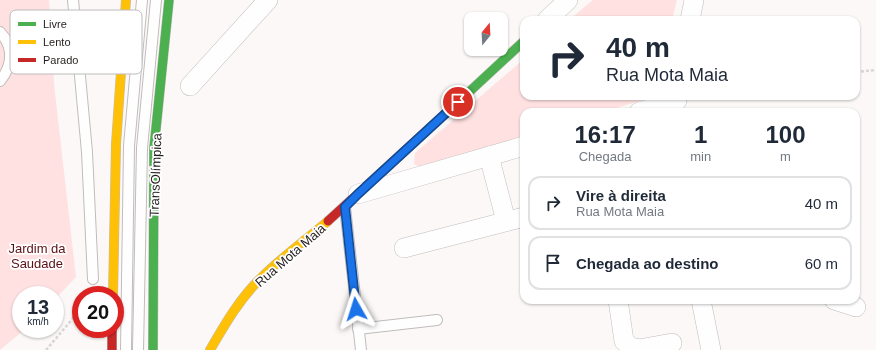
<!DOCTYPE html>
<html lang="pt">
<head>
<meta charset="utf-8">
<style>
  :root { --surface:#fff; --page:#f6f6f7; --text:#1f2937; --muted:#747a83; --line:#e0e1e3 }
  body { margin:0; font-family:Arial,sans-serif; background:var(--page); color:var(--text); height:100vh; display:flex; flex-direction:column; font-size:15px; white-space:nowrap }
  * { box-sizing:border-box; margin:0 }
  p { font-size:13px; color:var(--muted) }
  .icon { flex:none; width:22px; height:22px; fill:none; stroke:currentColor; stroke-width:2; stroke-linecap:round; stroke-linejoin:round }
  .map { position:relative; flex:1; overflow:hidden }
  .drawer { position:absolute; left:520px; top:108px; width:340px; height:196px; display:flex; flex-direction:column; background:var(--surface); border-radius:12px; box-shadow:0 1px 3px #0004 }
  .drawer>* { flex:none }
  .guide { position:absolute; left:520px; top:16px; width:340px; height:84px; border-radius:12px; box-shadow:0 1px 3px #0004; background:#fff; color:var(--text); overflow:hidden }
  .needle { width:26px; rotate:18deg }
  .controls { position:absolute; left:464px; top:12px; display:grid; gap:8px }
  .controls a { display:grid; place-items:center; width:44px; height:44px; border-radius:8px; background:var(--surface); box-shadow:0 1px 3px #0004; font-size:20px }
  .speed { position:absolute; left:12px; top:286px; display:flex; gap:8px; font-size:20px; font-weight:700; text-align:center }
  .speed>* { display:grid; place-content:center; width:52px; height:52px; border-radius:50%; background:var(--surface); box-shadow:0 1px 3px #0004; line-height:1 }
  .speed small { font-size:10px; font-weight:400 }
  .speed .limit { border:6px solid #d22; background:#fff; color:#111 }
  .pin { position:absolute; display:grid; place-items:center; width:34px; height:34px; color:#fff; margin:-17px; border:2px solid #fff; border-radius:50%; box-shadow:0 1px 4px #0007 }
  .me { position:absolute; width:44px; margin:-22px; rotate:354deg; stroke-linejoin:round; filter:drop-shadow(0 0 3px #0008) }
  .turn { display:flex; align-items:center; gap:14px; height:84px; padding:0 20px; font-size:18px }
  .turn .icon { width:52px; height:52px; stroke-width:2.5 }
  .turn b { display:block; font-size:28px; line-height:34px }
  .eta { display:flex; justify-content:space-evenly; align-items:center; height:68px; text-align:center }
  .eta b { font-size:24px; font-weight:700; line-height:28px }
  ul { padding:0; list-style:none }
  li { display:flex; align-items:center; gap:12px; height:54px; margin:0 8px 6px; padding:0 12px; border:2px solid var(--line); border-radius:12px }
  li div { flex:1 }
  li b { display:block; font-size:15px }
  li em { font-style:normal }
  .map>svg:first-child { display:block }
  .green { fill:#fee1e0 }
  .lines { fill:none; stroke-linecap:round; stroke-linejoin:round }
  .lane-casing { stroke:#c1bcbc; stroke-width:12 }
  .street-casing { stroke:#c1bcbc; stroke-width:20 }
  .fast-casing { stroke:#c1bcbc; stroke-width:10 }
  .slow-casing { stroke:#c1bcbc; stroke-width:10 }
  .jam-casing { stroke:#c1bcbc; stroke-width:10 }
  .path { stroke:#d7d5d5; stroke-width:2.5; stroke-dasharray:3 2; stroke-linecap:butt }
  .lane { stroke:#fffefe; stroke-width:10 }
  .street { stroke:#fffefe; stroke-width:19 }
  .fast { stroke:#4caf50; stroke-width:9 }
  .slow { stroke:#ffc107; stroke-width:9 }
  .jam { stroke:#c62828; stroke-width:9 }
  .route-casing { stroke:#114b97; stroke-width:10 }
  .route { stroke:#1a73e8; stroke-width:7 }
  .labels { text-anchor:middle; stroke-width:3.5; stroke-linejoin:round; paint-order:stroke }
  .street-label { font-size:13px; fill:#251e1e; stroke:#fff }
  .park-label { font-size:13px; fill:#5c0f13; stroke:#fff }
  .key { fill:#fff; stroke:#bebcbc; stroke-width:1 }
  .key-label { font-size:11px; fill:#251e1e }
</style>
</head>
<body>
<div class="map">
<svg width="876" height="350" viewBox="0 0 876 350">
  <rect width="100%" height="100%" fill="#fcf8f8"/>
  <g class="green">
    <polygon points="0,0 49,0 54,84 76,277 55,299 55,295 21,295 21,329 25,329 0,350"/>
    <polygon points="593,0 677,0 672,20 569,20"/>
    <polygon points="524,59 524,96 648,96 643,100 603,112 524,112 524,136 420,167 414,164 415,153"/>
  </g>
  <g class="lines">
    <g class="lane-casing">
      <g id="lane">
        <polyline points="73,0 87,152 93,279"/>
        <path d="M0,32C14,47 13,65 0,81"/>
        <polyline points="11,56 77,47"/>
        <polyline points="345,207 361,350"/>
        <polyline points="358,329 437,320"/>
        <polyline points="126,350 129,146 142,0"/>
        <polyline points="138,350 142,148 156,0"/>
      </g>
    </g>
    <g class="street-casing">
      <g id="street">
        <polyline points="547,20 568,0"/>
        <polyline points="690,20 694,0"/>
        <polyline points="190,86 268,0"/>
        <polyline points="639,112 677,101"/>
        <polyline points="489,156 506,221"/>
        <polyline points="358,194 524,146"/>
        <polyline points="404,248 524,217"/>
        <polyline points="618,300 624,341 631,347 639,349 672,343"/>
        <polyline points="701,300 711,350"/>
        <polyline points="834,300 856,307"/>
      </g>
    </g>
    <g class="fast-casing">
      <g id="fast">
        <polyline points="455,105 524,41"/>
        <polyline points="153,350 154,148 169,0"/>
      </g>
    </g>
    <g class="slow-casing">
      <g id="slow">
        <polyline points="113,295 116,144 126,0"/>
        <path d="M210,350C225,324 240,298 262,277C282,257 306,240 328,221"/>
      </g>
    </g>
    <g class="jam-casing">
      <g id="jam">
        <polyline points="328,221 455,105"/>
        <polyline points="112,329 112,350"/>
      </g>
    </g>
    <g class="path">
      <polyline points="856,72 876,70"/>
      <polyline points="46,350 81,309"/>
    </g>
    <use href="#lane" class="lane"/>
    <use href="#street" class="street"/>
    <use href="#fast" class="fast"/>
    <use href="#slow" class="slow"/>
    <use href="#jam" class="jam"/>
  </g>
  <g class="lines">
    <g class="route-casing">
      <polyline id="route" points="356,309 345,207 358,194 458,102"/>
    </g>
    <use href="#route" class="route"/>
  </g>
  <g class="labels">
    <g class="street-label">
      <text transform="translate(155 175) rotate(-88)" y="5">TransOlímpica</text>
      <text transform="translate(290 255) rotate(-41)" y="5">Rua Mota Maia</text>
    </g>
    <g class="park-label">
      <text x="37" y="253">Jardim da<tspan x="37" dy="15">Saudade</tspan></text>
    </g>
  </g>
  <rect x="10" y="10" width="132" height="64" rx="6" class="key"/>
  <rect x="18" y="22" width="18" height="4" fill="#4caf50"/>
  <rect x="18" y="40" width="18" height="4" fill="#ffc107"/>
  <rect x="18" y="58" width="18" height="4" fill="#c62828"/>
  <g class="key-label">
    <text x="43" y="28">Livre</text>
    <text x="43" y="46">Lento</text>
    <text x="43" y="64">Parado</text>
  </g>
</svg>
<div class="controls">
<a><svg class="needle" viewBox="-14 -14 28 28"><path d="M0-13l5 13h-10z" fill="#e53935"/><path d="M0 13l5-13h-10z" fill="#747a83"/></svg></a>
</div>
<div class="speed"><div>13<small>km/h</small></div><div class="limit">20</div></div>
<div class="pin" style="left:458px;top:102px;background:#d93025"><svg class="icon" aria-label="arrive" viewBox="0 0 24 24"><path d="M6 21V4h12l-3 4 3 4H6"/></svg></div>
<svg class="me" style="left:356px;top:309px" viewBox="-20 -20 40 40"><path d="M0-17L14 15 0 8-14 15z" fill="#1a73e8" stroke="#fff" stroke-width="4"/></svg>
<div class="guide">
<div class="turn"><svg class="icon" aria-label="right" viewBox="0 0 24 24"><path d="M7 20v-9h11M14 6l5 5-5 5"/></svg><div><b>40 m</b>Rua Mota Maia</div></div>
</div>
<section class="drawer">
<div class="eta">
<div><b>16:17</b><p>Chegada</p></div>
<div><b>1</b><p>min</p></div>
<div><b>100</b><p>m</p></div>
</div>
<ul>
<li><svg class="icon" aria-label="right" viewBox="0 0 24 24"><path d="M7 20v-9h11M14 6l5 5-5 5"/></svg><div><b>Vire à direita</b><p>Rua Mota Maia</p></div><em>40 m</em></li>
<li><svg class="icon" aria-label="arrive" viewBox="0 0 24 24"><path d="M6 21V4h12l-3 4 3 4H6"/></svg><div><b>Chegada ao destino</b></div><em>60 m</em></li>
</ul>
</section>
</div>
</body>
</html>
